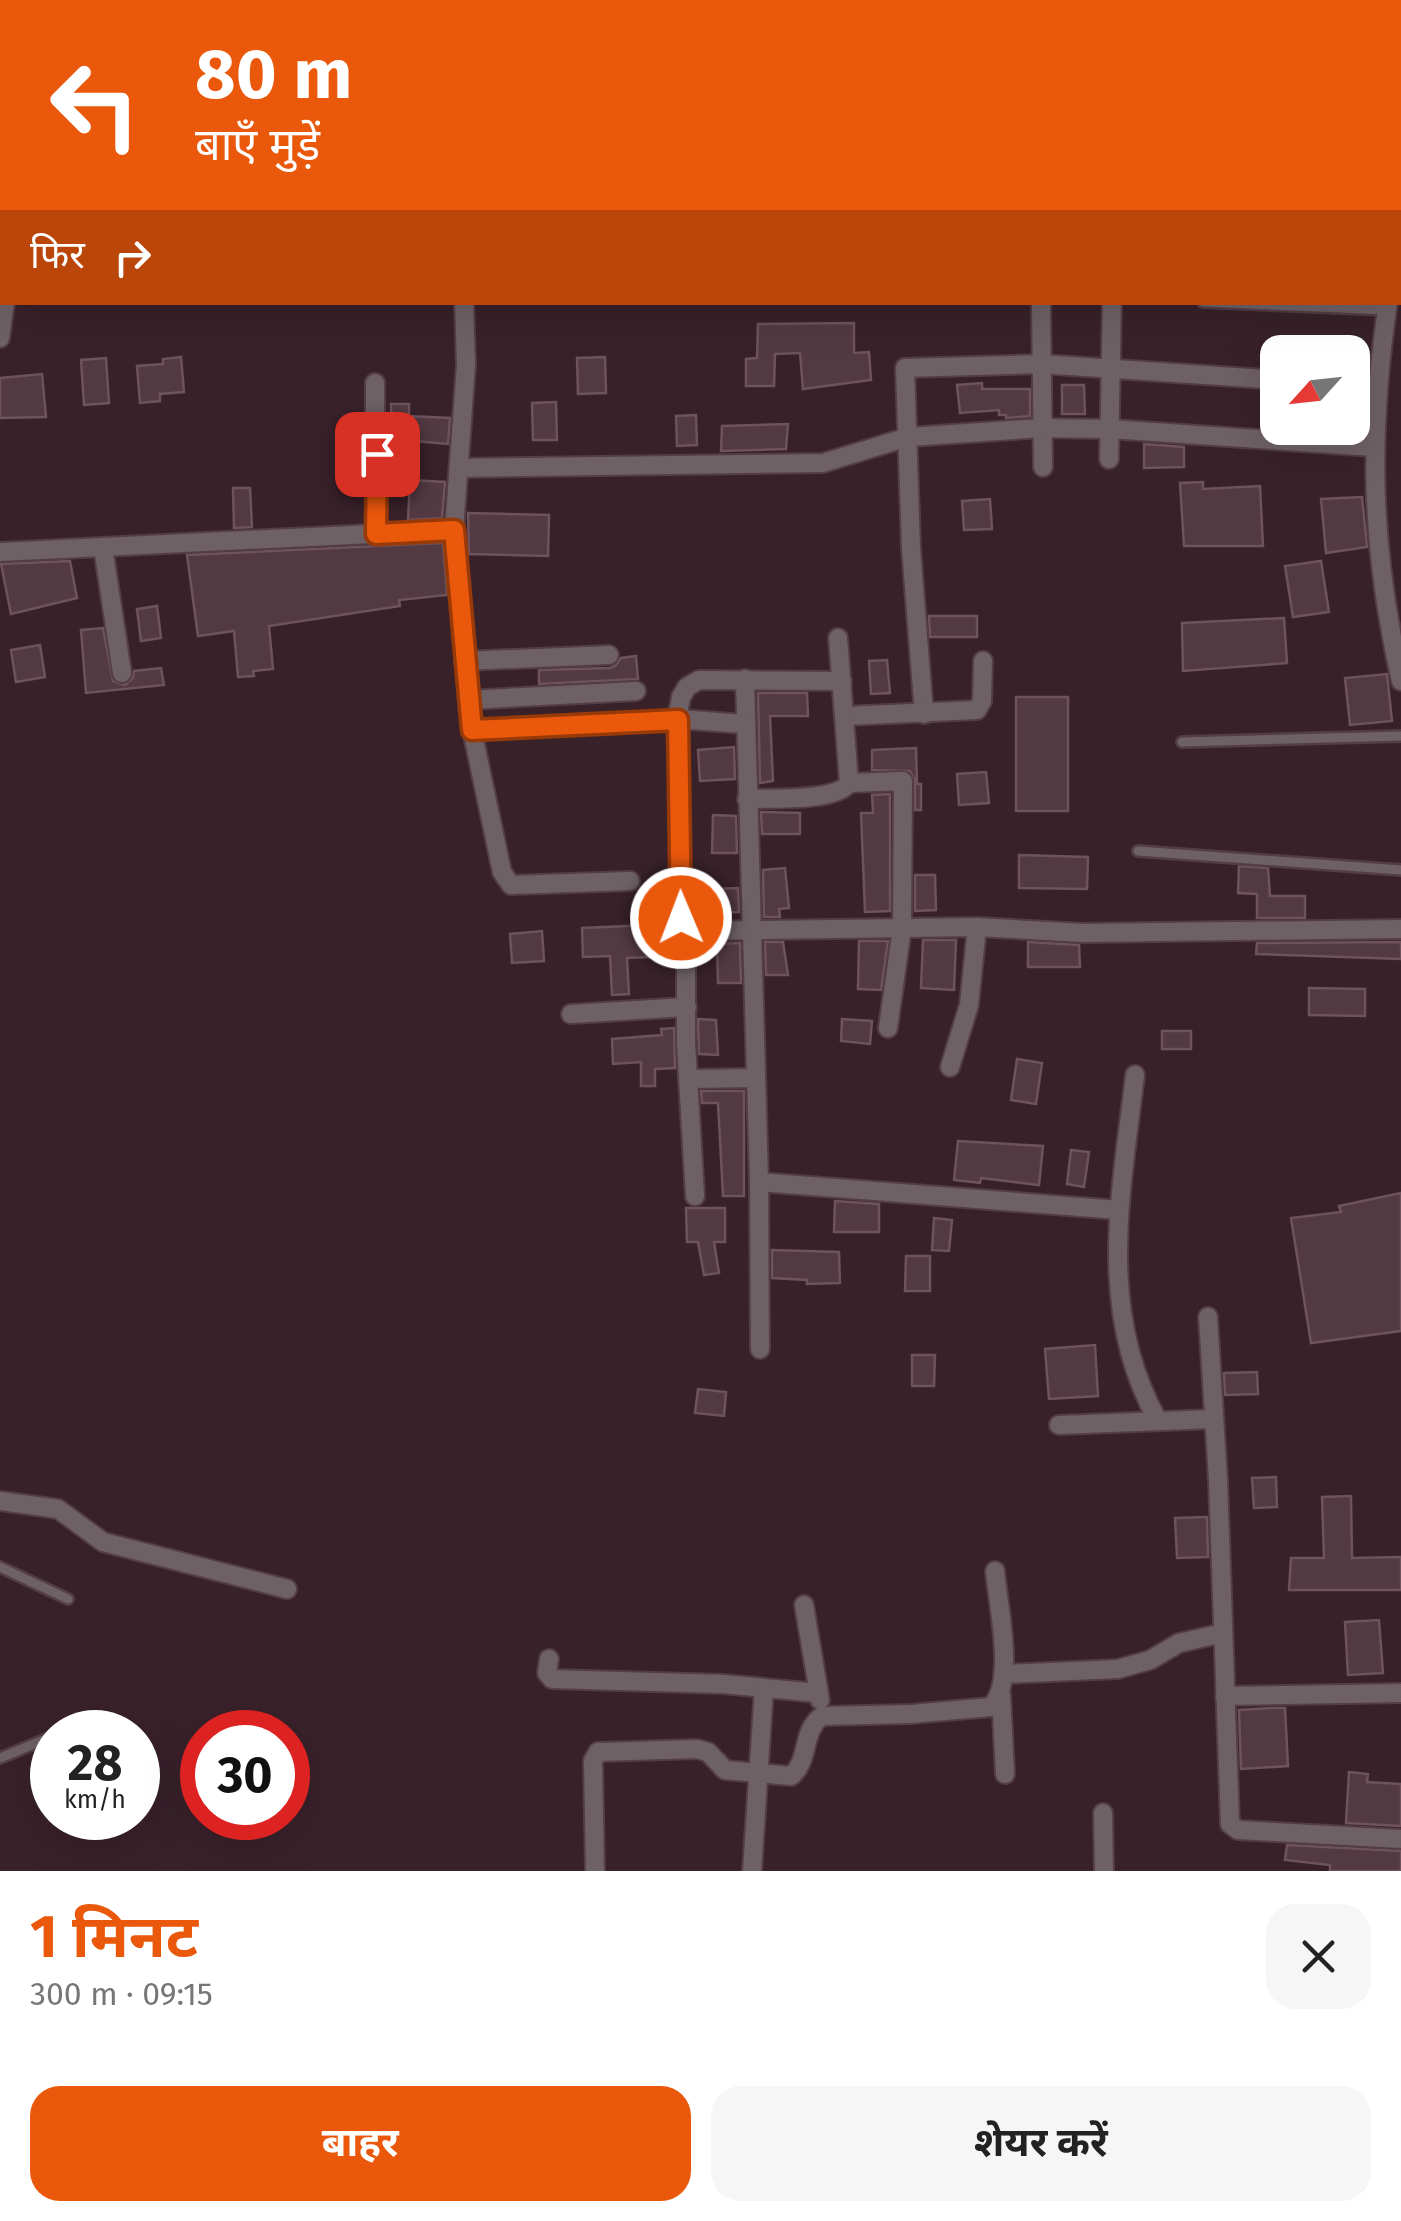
<!DOCTYPE html>
<html lang="hi">
<head>
<meta charset="utf-8">
<style>
  :root { --surface:#fff; --page:#f6f6f6; --text:#222; --muted:#767676; --accent:#ea580c }
  body { margin:0; font-family:"Fira Sans","Noto Sans Devanagari",sans-serif; background:var(--page); color:var(--text); height:100vh; display:flex; flex-direction:column; font-size:38px; white-space:nowrap }
  * { box-sizing:border-box; margin:0 }
  p { font-size:32px; color:var(--muted) }
  .icon { flex:none; width:55px; height:55px; fill:none; stroke:currentColor; stroke-width:2; stroke-linecap:round; stroke-linejoin:round }
  .map { position:relative; height:1871px; overflow:hidden }
  .details { display:flex; flex-direction:column; background:var(--surface); flex:1 }
  .details>* { flex:none }
  .top-card { position:absolute; left:0px; top:0px; width:1402px; height:305px; box-shadow:0 10px 40px #0002; background:#ea580c; color:#fff; overflow:hidden }
  .needle { width:65px; rotate:243deg }
  .tools { position:absolute; left:1260px; top:335px; display:grid; gap:20px }
  .tools a { display:grid; place-items:center; width:110px; height:110px; border-radius:20px; background:var(--surface); box-shadow:0 10px 40px #0002; font-size:50px }
  .speed { position:absolute; left:30px; top:1710px; display:flex; gap:20px; font-size:50px; font-weight:700; text-align:center }
  .speed>* { display:grid; place-content:center; width:130px; height:130px; border-radius:50%; background:var(--surface); box-shadow:0 10px 40px #0002; line-height:1 }
  .speed small { font-size:25px; font-weight:400 }
  .speed .limit { border:15px solid #d22; background:#fff; color:#111 }
  .pin { position:absolute; display:grid; place-items:center; width:85px; height:85px; color:#fff; margin:-42px; border-radius:20px; box-shadow:0 5px 15px #0006 }
  .me { position:absolute; width:110px; margin:-55px; rotate:359deg; stroke-linejoin:round; filter:drop-shadow(0 0 8px #0008) }
  .turn { display:flex; align-items:center; gap:35px; height:210px; padding:0 30px; font-size:45px }
  .turn .icon { width:130px; height:130px; stroke-width:2.5 }
  .turn b { display:block; font-size:70px; line-height:85px }
  .then { display:flex; align-items:center; height:95px; padding:0 30px; background:#0003; gap:20px; font-size:38px }
  .round { display:grid; place-items:center; flex:none; width:105px; height:105px; border-radius:30px; background:var(--page) }
  .overview { display:flex; align-items:center; justify-content:space-between; height:170px; padding:0 30px }
  h1 { font-size:60px; font-weight:700; line-height:75px; color:var(--accent) }
  .primary-button { display:flex; gap:20px; margin-top:auto; padding:20px 30px }
  .primary-button a { flex:1; height:115px; border-radius:30px; background:var(--accent); color:#fff; font-size:40px; font-weight:700; line-height:115px; text-align:center }
  .primary-button a+a { background:var(--page); color:var(--text) }
  .map>svg:first-child { display:block }
  .building { fill:#533942; stroke:#6e525c; stroke-width:2.5 }
  .lines { fill:none; stroke-linecap:round; stroke-linejoin:round }
  .lane-casing { stroke:#543d45; stroke-width:14 }
  .street-casing { stroke:#543d45; stroke-width:22 }
  .primary-casing { stroke:#543d45; stroke-width:30 }
  .lane { stroke:#6e6165; stroke-width:9 }
  .street { stroke:#6e6165; stroke-width:18 }
  .primary { stroke:#b297a0; stroke-width:25 }
  .rail { stroke:#ad9aa1; stroke-width:5; stroke-dasharray:12 12; stroke-linecap:butt }
  .route-casing { stroke:#983908; stroke-width:25 }
  .route { stroke:#ea580c; stroke-width:18 }
</style>
</head>
<body>
<div class="map">
<svg width="1401" height="1871" viewBox="0 0 1401 1871">
  <rect width="100%" height="100%" fill="#39212a"/>
  <g class="building">
    <polygon points="854,323 854,353 869,352 871,380 803,389 800,353 775,354 774,386 746,386 746,359 757,358 758,324"/>
    <polygon points="181,357 184,392 160,394 160,401 140,403 137,366 163,364 163,359"/>
    <polygon points="605,357 606,393 578,394 577,358"/>
    <polygon points="106,358 109,403 84,405 81,360"/>
    <polygon points="42,374 46,417 0,418 0,378"/>
    <polygon points="982,383 982,389 1030,389 1030,416 1006,418 1006,415 999,415 999,410 960,413 957,385"/>
    <polygon points="1062,385 1084,385 1085,414 1062,414"/>
    <polygon points="556,402 557,440 533,440 532,403"/>
    <polygon points="391,404 409,404 409,416 450,418 448,444 392,439"/>
    <polygon points="696,415 697,445 677,446 676,416"/>
    <polygon points="788,424 786,449 721,451 722,426"/>
    <polygon points="1144,444 1184,447 1184,467 1144,468"/>
    <polygon points="410,480 445,482 442,518 408,520"/>
    <polygon points="1203,482 1203,489 1260,486 1263,546 1184,546 1180,483"/>
    <polygon points="233,488 250,488 252,527 234,528"/>
    <polygon points="1362,497 1367,547 1326,553 1321,499"/>
    <polygon points="990,499 992,529 964,530 962,501"/>
    <polygon points="468,513 549,515 548,556 469,554"/>
    <polygon points="443,543 447,595 399,600 400,606 269,626 273,669 253,671 254,676 238,677 234,631 198,636 187,555"/>
    <polygon points="70,561 77,598 11,614 1,564"/>
    <polygon points="1321,561 1329,612 1293,617 1285,566"/>
    <polygon points="157,606 161,638 141,641 137,609"/>
    <polygon points="929,616 977,616 977,637 930,637"/>
    <polygon points="1284,618 1287,663 1183,671 1182,623"/>
    <polygon points="103,628 113,681 125,685 133,678 134,671 161,668 164,685 86,693 81,630"/>
    <polygon points="40,645 45,677 16,682 11,650"/>
    <polygon points="636,656 638,679 539,684 539,670 610,668 616,665 621,658"/>
    <polygon points="887,660 890,693 871,694 869,661"/>
    <polygon points="1387,674 1392,721 1350,725 1345,678"/>
    <polygon points="758,693 807,693 808,716 770,716 773,781 760,783"/>
    <rect x="1016" y="697" width="52" height="114"/>
    <polygon points="734,747 735,779 700,781 698,750"/>
    <polygon points="916,748 917,784 921,784 921,810 915,810 915,780 910,771 872,770 872,750"/>
    <polygon points="986,772 989,803 959,805 957,774"/>
    <polygon points="890,794 890,911 865,912 861,813 873,813 872,795"/>
    <polygon points="761,812 800,813 800,834 762,834"/>
    <polygon points="713,815 736,816 737,853 712,853"/>
    <polygon points="1019,855 1088,857 1087,889 1019,888"/>
    <polygon points="1239,866 1268,868 1270,896 1305,896 1305,918 1257,918 1257,894 1238,893"/>
    <polygon points="785,868 789,908 779,909 780,917 764,917 763,870"/>
    <polygon points="915,875 935,875 936,910 915,911"/>
    <polygon points="738,888 739,912 716,913 714,889"/>
    <polygon points="668,897 674,956 627,958 629,994 612,995 610,956 583,957 582,928 649,925 648,898"/>
    <polygon points="542,931 544,961 512,963 510,934"/>
    <polygon points="923,940 956,940 954,990 921,988"/>
    <polygon points="859,941 888,941 881,990 858,989"/>
    <polygon points="765,942 783,942 788,975 766,975"/>
    <polygon points="1028,942 1079,945 1080,967 1028,967"/>
    <polygon points="1401,942 1401,959 1256,954 1257,943"/>
    <polygon points="740,943 741,983 718,983 717,944"/>
    <polygon points="1309,988 1365,989 1365,1016 1309,1015"/>
    <polygon points="698,1019 716,1020 718,1055 699,1054"/>
    <polygon points="842,1019 872,1021 870,1044 841,1041"/>
    <polygon points="674,1028 675,1068 655,1069 655,1086 641,1086 641,1062 613,1064 612,1039 662,1035 661,1029"/>
    <rect x="1162" y="1031" width="29" height="18"/>
    <polygon points="1017,1059 1042,1063 1036,1104 1011,1100"/>
    <polygon points="701,1091 744,1091 744,1196 723,1196 718,1103 702,1103"/>
    <polygon points="958,1141 1043,1146 1039,1185 981,1178 980,1183 954,1180"/>
    <polygon points="1071,1150 1089,1152 1084,1187 1067,1184"/>
    <polygon points="1401,1193 1401,1331 1311,1343 1291,1218 1341,1212 1339,1206"/>
    <polygon points="835,1201 879,1204 879,1232 834,1232"/>
    <polygon points="686,1208 725,1208 725,1242 714,1242 719,1273 704,1275 698,1242 687,1242"/>
    <polygon points="934,1218 952,1220 949,1251 932,1250"/>
    <polygon points="772,1250 839,1252 840,1283 807,1284 807,1280 772,1278"/>
    <polygon points="906,1256 930,1256 930,1291 905,1291"/>
    <polygon points="1095,1345 1098,1396 1049,1399 1045,1349"/>
    <polygon points="912,1355 935,1355 934,1386 912,1386"/>
    <polygon points="1257,1372 1258,1394 1225,1395 1224,1373"/>
    <polygon points="698,1389 726,1392 724,1416 695,1413"/>
    <polygon points="1276,1477 1277,1507 1254,1508 1252,1478"/>
    <polygon points="1351,1496 1352,1558 1401,1557 1401,1590 1289,1590 1291,1558 1324,1558 1322,1497"/>
    <polygon points="1207,1517 1208,1557 1177,1558 1175,1518"/>
    <polygon points="1379,1620 1383,1673 1348,1675 1345,1622"/>
    <polygon points="1272,1708 1285,1708 1288,1766 1241,1769 1239,1710"/>
    <polygon points="1349,1772 1368,1774 1367,1782 1401,1784 1401,1826 1346,1823"/>
    <polygon points="1287,1845 1401,1851 1401,1871 1330,1871 1330,1865 1285,1860"/>
  </g>
  <g class="lines">
    <g class="lane-casing">
      <g id="lane">
        <polyline points="1203,302 1387,310"/>
        <polyline points="1182,742 1401,736"/>
        <polyline points="1138,851 1401,870"/>
        <polyline points="0,1567 68,1599"/>
        <polyline points="0,1758 51,1737"/>
      </g>
    </g>
    <g class="street-casing">
      <g id="street">
        <polyline points="269,0 270,2"/>
        <polyline points="417,0 418,2"/>
        <polyline points="599,0 599,2"/>
        <polyline points="1135,2 1135,0"/>
        <polyline points="0,84 2,84"/>
        <polyline points="0,147 2,147"/>
        <polyline points="1400,230 1401,226"/>
        <polyline points="464,302 466,365 454,530 472,730 502,872 511,885 630,881"/>
        <polyline points="1041,302 1043,467"/>
        <path d="M1388,302C1368,437 1371,549 1401,681"/>
        <polyline points="0,338 5,302"/>
        <polyline points="375,383 375,534"/>
        <polyline points="1352,384 1378,385"/>
        <polyline points="1109,459 1112,302"/>
        <polyline points="459,468 823,463 908,437 1042,428 1110,429 1374,447"/>
        <polyline points="103,547 122,673"/>
        <polyline points="0,552 454,530"/>
        <polyline points="464,661 609,655"/>
        <polyline points="745,679 759,1182 760,1349"/>
        <polyline points="842,681 699,680 687,687 681,697 678,714 681,918 686,931 977,927 1083,933 1401,929"/>
        <polyline points="468,700 636,691"/>
        <polyline points="924,714 911,548 905,368 1041,364 1278,380"/>
        <polyline points="845,716 977,710 982,701 983,661"/>
        <polyline points="472,730 678,719 744,724"/>
        <polyline points="849,783 903,781 902,928 888,1028"/>
        <path d="M747,799C770,798 836,802 849,783L838,638"/>
        <polyline points="686,931 686,1044 695,1196"/>
        <polyline points="571,1014 687,1007"/>
        <polyline points="950,1067 969,1005 977,927"/>
        <path d="M1135,1075C1121,1194 1096,1311 1158,1421"/>
        <polyline points="688,1079 756,1078"/>
        <polyline points="759,1182 1119,1210"/>
        <polyline points="1208,1317 1218,1480 1230,1824 1238,1830 1401,1839"/>
        <polyline points="1059,1425 1214,1419"/>
        <polyline points="0,1501 58,1509 103,1542 287,1589"/>
        <polyline points="804,1605 820,1700"/>
        <polyline points="549,1659 547,1673 552,1679 723,1684 818,1693"/>
        <polyline points="1004,1674 1118,1669 1150,1660 1179,1643 1223,1633"/>
        <polyline points="1001,1694 1005,1774"/>
        <polyline points="1225,1696 1401,1693"/>
        <polyline points="1103,1813 1104,1871"/>
        <path d="M595,1871L593,1761L598,1752L697,1749L708,1752L725,1770L791,1776C810,1761 801,1731 822,1716L911,1714L991,1707C1016,1682 998,1606 995,1571"/>
        <polyline points="752,1871 764,1688"/>
      </g>
    </g>
    <g class="primary-casing">
      <g id="primary">
        <polyline points="1190,0 1198,2"/>
        <polyline points="1283,0 1290,2"/>
        <polyline points="1400,40 1401,40"/>
        <polyline points="1400,63 1401,64"/>
      </g>
    </g>
    <use href="#lane" class="lane"/>
    <use href="#street" class="street"/>
    <use href="#primary" class="primary"/>
    <g class="rail">
      <polyline points="1204,0 1212,2"/>
      <polyline points="1241,0 1249,2"/>
      <polyline points="1400,51 1401,52"/>
    </g>
  </g>
  <g class="lines">
    <g class="route-casing">
      <polyline id="route" points="377,454 376,534 454,530 472,730 678,720 681,918"/>
    </g>
    <use href="#route" class="route"/>
  </g>
</svg>
<div class="tools">
<a><svg class="needle" viewBox="-14 -14 28 28"><path d="M0-13l5 13h-10z" fill="#e53935"/><path d="M0 13l5-13h-10z" fill="#767676"/></svg></a>
</div>
<div class="speed"><div>28<small>km/h</small></div><div class="limit">30</div></div>
<div class="pin" style="left:377px;top:454px;background:#d93025"><svg class="icon" aria-label="arrive" viewBox="0 0 24 24"><path d="M6 21V4h12l-3 4 3 4H6"/></svg></div>
<svg class="me" style="left:681px;top:918px" viewBox="-20 -20 40 40"><circle r="17" fill="#ea580c" stroke="#fff" stroke-width="3"/><path d="M0-11L8 9 0 5-8 9z" fill="#fff"/></svg>
<div class="top-card">
<div class="turn"><svg class="icon" aria-label="left" viewBox="0 0 24 24"><path d="M17 20v-9H6M10 6l-5 5 5 5"/></svg><div><b>80 m</b>बाएँ मुड़ें</div></div>
<div class="then">फिर<svg class="icon" aria-label="right" viewBox="0 0 24 24"><path d="M7 20v-9h11M14 6l5 5-5 5"/></svg></div>
</div>
</div>
<section class="details">
<div class="overview"><div><h1>1 मिनट</h1><p>300 m · 09:15</p></div><a class="round"><svg class="icon" aria-label="close" viewBox="0 0 24 24"><path d="M6 6l12 12M18 6L6 18"/></svg></a></div>
<div class="primary-button"><a>बाहर</a><a>शेयर करें</a></div>
</section>
</body>
</html>
